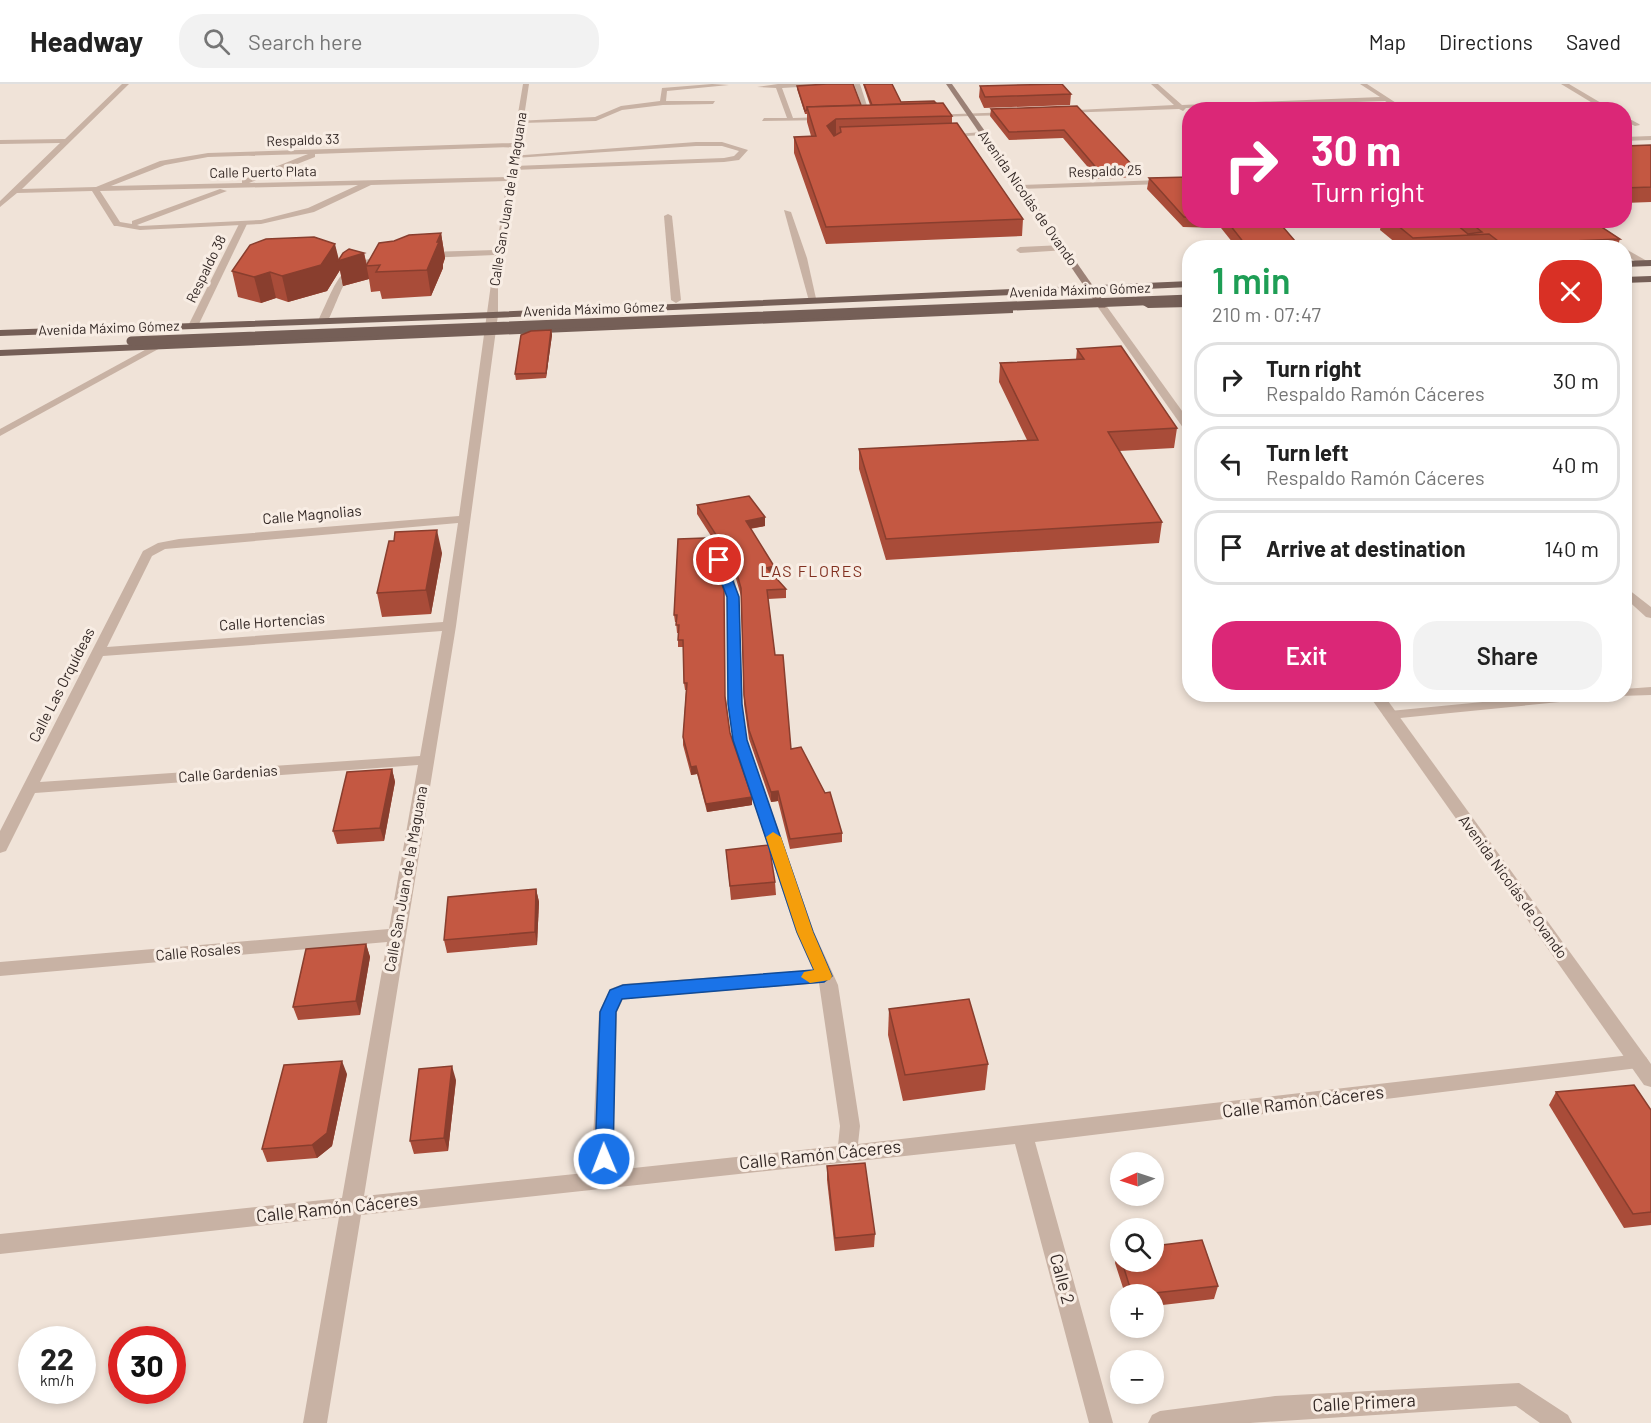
<!DOCTYPE html>
<html lang="en">
<head>
<meta charset="utf-8">
<style>
  :root { --surface:#fff; --page:#f2f2f2; --text:#222; --muted:#767676; --line:#e0e0e0; --accent:#db2777 }
  body { margin:0; font-family:Barlow,sans-serif; background:var(--page); color:var(--text); height:100vh; display:flex; flex-direction:column; font-size:22px; white-space:nowrap }
  * { box-sizing:border-box; margin:0 }
  p { font-size:20px; color:var(--muted) }
  .icon { flex:none; width:33px; height:33px; fill:none; stroke:currentColor; stroke-width:2; stroke-linecap:round; stroke-linejoin:round }
  .map { position:relative; flex:1; overflow:hidden }
  .sheet { position:absolute; left:1182px; top:156px; width:450px; height:462px; display:flex; flex-direction:column; background:var(--surface); border-radius:24px; box-shadow:0 3px 9px #0003 }
  .sheet>* { flex:none }
  .guide { position:absolute; left:1182px; top:18px; width:450px; height:126px; border-radius:24px; box-shadow:0 3px 9px #0003; background:#db2777; color:#fff; overflow:hidden }
  .needle { width:39px; rotate:267deg }
  .controls { position:absolute; left:1110px; top:1068px; display:grid; gap:12px }
  .controls a { display:grid; place-items:center; width:54px; height:54px; border-radius:50%; background:var(--surface); box-shadow:0 3px 9px #0003; font-size:30px }
  .speed { position:absolute; left:18px; top:1242px; display:flex; gap:12px; font-size:30px; font-weight:700; text-align:center }
  .speed>* { display:grid; place-content:center; width:78px; height:78px; border-radius:50%; background:var(--surface); box-shadow:0 3px 9px #0003; line-height:1 }
  .speed small { font-size:15px; font-weight:400 }
  .speed .limit { border:9px solid #d22; background:#fff; color:#111 }
  .pin { position:absolute; display:grid; place-items:center; width:51px; height:51px; color:#fff; margin:-26px; border:3px solid #fff; border-radius:50%; box-shadow:0 2px 6px #0007 }
  .me { position:absolute; width:66px; margin:-33px; rotate:359deg; stroke-linejoin:round; filter:drop-shadow(0 0 4px #0008) }
  .turn { display:flex; align-items:center; gap:21px; height:126px; padding:0 30px; font-size:27px }
  .turn .icon { width:78px; height:78px; stroke-width:2.5 }
  .turn b { display:block; font-size:42px; line-height:51px }
  .round { display:grid; place-items:center; flex:none; width:63px; height:63px; border-radius:24px; background:var(--page) }
  .head { display:flex; align-items:center; justify-content:space-between; height:102px; padding:0 30px }
  h1 { font-size:36px; font-weight:600; line-height:45px; color:#1e9e55 }
  .primary-button { display:flex; gap:12px; margin-top:auto; padding:12px 30px }
  .primary-button a { flex:1; height:69px; border-radius:24px; background:var(--accent); color:#fff; font-size:24px; font-weight:600; line-height:69px; text-align:center }
  .primary-button a+a { background:var(--page); color:var(--text) }
  ul { padding:0; list-style:none }
  li { display:flex; align-items:center; gap:18px; height:75px; margin:0 12px 9px; padding:0 18px; border:3px solid var(--line); border-radius:24px }
  li div { flex:1 }
  li b { display:block; font-size:22px }
  li em { font-style:normal }
  header { display:flex; align-items:center; gap:36px; box-sizing:border-box; height:84px; padding:0 30px; background:var(--surface); border-bottom:2px solid var(--line) }
  header strong { font-size:28px }
  nav { display:flex; gap:33px; margin-inline-start:auto; font-size:21px }
  .search { width:420px; height:54px; background:var(--page); display:flex; align-items:center; gap:15px; box-sizing:border-box; padding:0 21px; border-radius:24px; color:var(--muted); font-size:22px }
  .map>svg:first-child { display:block }
  .lines { fill:none; stroke-linecap:round; stroke-linejoin:round }
  .service { fill:#c8b2a4; fill-rule:evenodd }
  .minor { fill:#c8b2a4; fill-rule:evenodd }
  .tertiary { fill:#c8b2a4; fill-rule:evenodd }
  .secondary { fill:#9b8176; fill-rule:evenodd }
  .primary { fill:#755f57; fill-rule:evenodd }
  .primary-bridge { stroke:#755f57; stroke-width:9 }
  .wall { fill:#a94c39 }
  .shaded-wall { fill:#893e2e }
  .building { fill:#c45842; stroke:#893e2e; stroke-width:1.5 }
  .route { fill:#1a73e8; stroke:#114b97; stroke-width:1.5 }
  .slow { fill:#f59e0b }
  .labels { text-anchor:middle; stroke-width:6; stroke-linejoin:round; paint-order:stroke }
  .far-street-label { font-size:14px; fill:#342926; stroke:#f8ede4 }
  .street-label { font-size:15px; fill:#342926; stroke:#f8ede4 }
  .neighbourhood-label { font-size:16px; letter-spacing:1.5px; fill:#813020; stroke:#f8ede4 }
  .near-street-label { font-size:18px; fill:#342926; stroke:#f8ede4 }
</style>
</head>
<body>
<header>
<strong>Headway</strong>
<div class="search"><svg class="icon" aria-label="search" viewBox="0 0 24 24"><circle cx="10" cy="10" r="6"/><path d="M15 15l6 6"/></svg>Search here</div>
<nav><a>Map</a><a>Directions</a><a>Saved</a></nav>
</header>
<div class="map">
<svg width="1651" height="1339" viewBox="0 0 1651 1339">
  <rect width="100%" height="100%" fill="#f0e3d8"/>
  <g class="lines">
    <g class="service">
      <polygon points="712,0 729,1 667,7 666,17 715,17 713,20 663,21 622,26 596,37 520,39 517,37 595,33 621,22 660,17 662,4"/>
      <polygon points="982,48 984,51 947,53 944,51"/>
      <polygon points="1651,52 1651,56 1624,57 1624,53"/>
      <polygon points="696,58 722,58 748,66 739,76 724,78 514,86 510,84 514,82 724,74 734,72 739,67 722,62 696,62 515,74 511,72"/>
      <polygon points="784,126 791,128 807,174 817,219 809,217"/>
      <polygon points="668,130 672,132 681,216 676,219 671,216 664,132"/>
      <polygon points="243,138 247,140 198,242 190,244 188,242 239,140"/>
      <polygon points="1063,161 1066,162 1066,166 1020,169 1016,166 1020,163"/>
      <polygon points="1624,502 1651,523 1651,534 1646,533 1624,513"/>
      <polygon points="1651,603 1651,611 1620,612 1390,635 1383,631 1390,627 1563,610 1624,610 1624,605"/>
    </g>
    <g class="minor">
      <path d="M122,0H129L22,105L96,103L160,77L208,69L513,59L523,0H529L498,205V231L456,542L364,1112L594,1088L593,1056L599,928L610,905L623,900L813,886L796,848L733,656L728,620L727,513L720,489L706,463L712,459L718,463L732,489L739,513L742,620L747,656L814,848L838,901L860,1042L858,1060L1639,970L1646,973L1649,978L1646,983L1035,1058L1113,1339H1089L1015,1060L361,1131L327,1339H303L339,1133L0,1170V1150L342,1114L387,858L0,892V878L389,845L418,681L35,709L6,767L0,769V747L143,467L158,459L179,455L459,432L495,171L426,174L422,171L426,168L496,166L507,97L371,101L314,128L261,140L140,146L117,142H114L92,107L17,109L0,123V117L60,59L0,60V56L65,55ZM513,63L508,93L249,99L315,73V70ZM308,70L242,96V99L111,102L165,81L208,73ZM358,101L308,124L261,136L140,142L137,141L227,107L220,105L132,137V140L120,138L100,107ZM458,439L443,538L107,563L152,472L165,465ZM442,547L420,672L40,698L103,572ZM819,899L840,1042L838,1062L615,1086L613,1056L617,928L623,915Z"/>
      <polygon points="778,0 848,0 782,4 793,34 827,33 829,36 762,37 764,34 787,34 776,4 757,3"/>
      <polygon points="854,0 860,0 871,34 866,33"/>
      <polygon points="1151,0 1158,0 1182,21 1380,13 1360,0 1367,0 1407,26 1399,26 1385,17 1186,24 1183,27 1179,25 1061,29 1058,27 1174,21"/>
      <polygon points="1561,0 1569,0 1613,26 1604,26"/>
      <polygon points="1012,28 1010,31 932,33 929,31"/>
      <polygon points="1624,32 1639,40 1640,41 1635,42 1624,37"/>
      <polygon points="1190,95 1190,99 1021,105 1017,103 1021,101"/>
      <polygon points="1624,164 1647,177 1647,181 1641,181 1624,170"/>
      <path d="M387,171L390,172V176C341,186 348,195 328,237L320,239L318,237C338,196 337,179 387,171Z"/>
      <polygon points="154,261 162,263 0,352 0,345"/>
      <polygon points="1519,1299 1568,1331 1572,1339 1540,1339 1516,1322 1250,1339 1148,1339 1152,1331 1160,1327 1275,1312"/>
    </g>
    <g class="tertiary">
      <polygon points="1099,220 1105,220 1190,338 1190,349 1186,348 1097,222"/>
      <polygon points="1368,610 1383,610 1651,980 1651,1003 1644,1001"/>
    </g>
    <polygon class="secondary" points="946,0 952,0 1107,222 1105,224 1099,224"/>
    <g class="primary">
      <polygon points="1651,176 1651,182 1624,183 1624,177"/>
      <polygon points="1651,192 1651,198 1624,199 1624,193"/>
      <polygon points="1190,197 1190,203 493,234 0,252 0,246 493,228"/>
      <polygon points="1190,217 1190,223 1148,224 1143,221 1148,218"/>
      <polygon points="1010,224 1013,225 1013,229 0,272 0,266"/>
    </g>
    <polyline class="primary-bridge" points="131,257 1190,215"/>
  </g>
  <g class="wall">
    <polygon points="863,0 892,0 901,18 936,19 952,32 952,39 1023,135 1022,152 826,160 794,69 794,53 811,52 807,38 807,30 805,30 797,5 797,2 861,21 870,21"/>
    <polygon points="980,2 1071,10 1070,21 984,24 979,13"/>
    <polygon points="1077,22 1136,85 1135,93 1098,95 1063,54 1009,56 990,32 991,25"/>
    <polygon points="1651,61 1651,118 1624,119 1624,62"/>
    <polygon points="1190,93 1190,136 1277,136 1301,164 1237,164 1221,144 1183,143 1147,105 1149,94"/>
    <polygon points="1382,136 1591,136 1620,155 1617,164 1402,164 1380,146"/>
    <polygon points="441,149 445,174 443,180 443,184 431,212 382,215 380,207 371,208 369,195 343,202 340,186 327,207 288,218 276,214 261,219 238,213 232,187 338,176 364,169 367,181"/>
    <polygon points="551,246 552,251 546,294 516,296 515,290"/>
    <polygon points="1077,265 1177,344 1174,364 1119,367 1162,438 1159,459 886,476 859,385 859,365 1027,356 999,298 1000,279 1076,276"/>
    <polygon points="697,421 765,442 750,445 773,491 786,505 786,514 768,515 775,571 791,665 842,749 842,758 790,765 778,717 771,718 749,655 744,620 741,512 734,488 697,430"/>
    <polygon points="678,455 726,615 730,649 752,713 752,721 707,728 697,690 691,691 683,661 683,653 686,606 685,606 684,599 683,563 678,563 678,549 677,549 676,538 675,538 674,531"/>
    <polygon points="394,457 442,469 431,530 382,533 377,509"/>
    <polygon points="392,685 395,698 384,757 337,760 333,747"/>
    <polygon points="726,766 775,798 776,811 731,816"/>
    <polygon points="536,805 539,818 537,861 447,869 444,856"/>
    <polygon points="366,860 370,873 360,931 298,936 293,923"/>
    <polygon points="889,925 988,980 985,1006 903,1017 888,951"/>
    <polygon points="347,990 332,1062 317,1074 267,1078 262,1065"/>
    <polygon points="456,996 448,1067 414,1070 410,1057"/>
    <polygon points="1556,1008 1651,1026 1651,1141 1624,1144 1549,1021"/>
    <polygon points="827,1082 875,1150 874,1163 835,1167 827,1096"/>
    <polygon points="1120,1165 1120,1178 1154,1178 1218,1202 1214,1215 1154,1222 1154,1210 1125,1210 1115,1179 1118,1166"/>
  </g>
  <g class="shaded-wall">
    <polygon points="836,35 836,50 827,57 827,42"/>
    <polygon points="441,149 445,174 443,180 443,184 431,212 427,186"/>
    <polygon points="335,160 339,176 364,169 369,195 343,202 340,186 327,207 288,218 282,192"/>
    <polygon points="270,188 276,214 261,219 254,193"/>
    <polygon points="551,246 552,251 546,294 546,289"/>
    <polygon points="765,433 765,442 746,445 746,437"/>
    <polygon points="437,446 442,469 431,530 426,506"/>
    <polygon points="774,482 774,491 768,492 767,484"/>
    <polygon points="696,682 697,690 691,691 691,683"/>
    <polygon points="392,685 395,698 384,757 380,744"/>
    <polygon points="778,707 778,717 771,718 771,708"/>
    <polygon points="752,713 752,721 707,728 706,720"/>
    <polygon points="536,805 539,818 537,861 535,848"/>
    <polygon points="366,860 370,873 360,931 356,917"/>
    <polygon points="342,977 347,990 332,1062 317,1074 312,1061"/>
    <polygon points="452,982 456,996 448,1067 444,1054"/>
  </g>
  <g class="building">
    <polygon points="827,0 853,0 861,21 807,23 807,26 805,27 797,2"/>
    <polygon points="864,0 892,0 901,18 934,17 936,19 872,21"/>
    <polygon points="1062,0 1071,10 985,13 980,2"/>
    <polygon points="943,19 952,32 836,35 827,42 834,52 841,48 840,43 957,39 1023,135 826,143 794,53 816,52 807,23"/>
    <polygon points="1077,22 1136,85 1099,87 1064,46 1009,48 991,25"/>
    <polygon points="1651,61 1651,103 1624,104 1624,62"/>
    <polygon points="1190,93 1190,133 1184,133 1149,94"/>
    <polygon points="1226,136 1277,136 1301,164 1248,164"/>
    <polygon points="1391,136 1451,136 1468,150 1482,148 1467,136 1591,136 1620,155 1502,160 1489,150 1413,154"/>
    <polygon points="441,149 437,158 439,158 427,186 376,188 380,181 366,182 379,159 394,157 409,151"/>
    <polygon points="314,153 335,160 321,181 282,192 270,188 254,193 232,187 250,161 266,155"/>
    <polygon points="349,165 364,169 338,177 343,169"/>
    <polygon points="551,246 546,289 515,290 521,251 531,247"/>
    <polygon points="1121,262 1177,344 1108,348 1162,438 886,455 859,365 1038,356 1000,279 1084,275 1077,265"/>
    <polygon points="749,412 765,433 746,437 774,482 767,484 786,505 767,506 775,571 783,571 791,665 801,663 825,709 830,708 842,749 790,755 778,707 771,708 749,646 744,611 741,504 734,479 697,421"/>
    <polygon points="437,446 426,506 377,509 389,457 394,457 395,448"/>
    <polygon points="705,454 724,506 725,613 730,649 752,713 706,720 696,682 691,683 683,653 687,599 684,599 683,556 678,556 679,541 676,541 677,531 674,531 678,455"/>
    <polygon points="392,685 380,744 333,747 347,688"/>
    <polygon points="769,761 775,798 730,802 726,766"/>
    <polygon points="536,805 535,848 444,856 448,813"/>
    <polygon points="366,860 356,917 293,923 306,865"/>
    <polygon points="969,915 988,980 905,991 889,925"/>
    <polygon points="342,977 327,1049 312,1061 262,1065 284,981"/>
    <polygon points="452,982 444,1054 410,1057 419,985"/>
    <polygon points="1634,1001 1651,1026 1651,1128 1633,1130 1556,1008"/>
    <polygon points="865,1079 875,1150 835,1154 827,1082"/>
    <polygon points="1202,1156 1218,1202 1145,1210 1132,1210 1122,1178 1154,1178 1154,1162"/>
  </g>
  <polygon class="route" points="719,472 725,476 739,513 742,620 747,656 813,848 832,892 824,898 622,915 616,928 613,1075 610,1081 604,1083 597,1081 595,1075 600,928 610,906 623,901 814,886 797,848 733,656 728,620 727,513 713,476"/>
  <polygon class="slow" points="773,748 781,753 813,848 832,892 830,896 810,899 801,893 804,888 814,886 797,848 766,753"/>
  <g class="labels">
    <g class="far-street-label">
      <text transform="translate(303 56) rotate(-2)" y="5">Respaldo 33</text>
      <text transform="translate(1105 87) rotate(-2)" y="5">Respaldo 25</text>
      <text transform="translate(263 88) rotate(-1)" y="5">Calle Puerto Plata</text>
      <text transform="translate(1028 114) rotate(55)" y="5">Avenida Nicolás de Ovando</text>
      <text transform="translate(508 115) rotate(-81)" y="5">Calle San Juan de la Maguana</text>
      <text transform="translate(206 185) rotate(-64)" y="5">Respaldo 38</text>
      <text transform="translate(1080 206) rotate(-2)" y="5">Avenida Máximo Gómez</text>
      <text transform="translate(594 225) rotate(-2)" y="5">Avenida Máximo Gómez</text>
      <text transform="translate(109 244) rotate(-2)" y="5">Avenida Máximo Gómez</text>
    </g>
    <g class="street-label">
      <text transform="translate(312 431) rotate(-5)" y="5">Calle Magnolias</text>
      <text transform="translate(272 538) rotate(-4)" y="5">Calle Hortencias</text>
      <text transform="translate(62 601) rotate(-63)" y="5">Calle Las Orquídeas</text>
      <text transform="translate(228 690) rotate(-4)" y="5">Calle Gardenias</text>
      <text transform="translate(406 795) rotate(-80)" y="5">Calle San Juan de la Maguana</text>
      <text transform="translate(1513 803) rotate(54)" y="5">Avenida Nicolás de Ovando</text>
      <text transform="translate(198 868) rotate(-5)" y="5">Calle Rosales</text>
    </g>
    <g class="neighbourhood-label">
      <text x="812" y="493">LAS FLORES</text>
    </g>
    <g class="near-street-label">
      <text transform="translate(1303 1018) rotate(-7)" y="6">Calle Ramón Cáceres</text>
      <text transform="translate(820 1071) rotate(-6)" y="6">Calle Ramón Cáceres</text>
      <text transform="translate(337 1124) rotate(-6)" y="6">Calle Ramón Cáceres</text>
      <text transform="translate(1062 1195) rotate(75)" y="6">Calle 2</text>
      <text transform="translate(1364 1319) rotate(-3)" y="6">Calle Primera</text>
    </g>
  </g>
</svg>
<div class="controls">
<a><svg class="needle" viewBox="-14 -14 28 28"><path d="M0-13l5 13h-10z" fill="#e53935"/><path d="M0 13l5-13h-10z" fill="#767676"/></svg></a>
<a><svg class="icon" aria-label="search" viewBox="0 0 24 24"><circle cx="10" cy="10" r="6"/><path d="M15 15l6 6"/></svg></a>
<a>+</a>
<a>−</a>
</div>
<div class="speed"><div>22<small>km/h</small></div><div class="limit">30</div></div>
<div class="pin" style="left:719px;top:476px;background:#d93025"><svg class="icon" aria-label="arrive" viewBox="0 0 24 24"><path d="M6 21V4h12l-3 4 3 4H6"/></svg></div>
<svg class="me" style="left:604px;top:1075px" viewBox="-20 -20 40 40"><circle r="17" fill="#1a73e8" stroke="#fff" stroke-width="3"/><path d="M0-11L8 9 0 5-8 9z" fill="#fff"/></svg>
<div class="guide">
<div class="turn"><svg class="icon" aria-label="right" viewBox="0 0 24 24"><path d="M7 20v-9h11M14 6l5 5-5 5"/></svg><div><b>30 m</b>Turn right</div></div>
</div>
<section class="sheet">
<div class="head"><div><h1>1 min</h1><p>210 m · 07:47</p></div><a class="round" style="background:#d93025;color:#fff"><svg class="icon" aria-label="close" viewBox="0 0 24 24"><path d="M6 6l12 12M18 6L6 18"/></svg></a></div>
<ul>
<li><svg class="icon" aria-label="right" viewBox="0 0 24 24"><path d="M7 20v-9h11M14 6l5 5-5 5"/></svg><div><b>Turn right</b><p>Respaldo Ramón Cáceres</p></div><em>30 m</em></li>
<li><svg class="icon" aria-label="left" viewBox="0 0 24 24"><path d="M17 20v-9H6M10 6l-5 5 5 5"/></svg><div><b>Turn left</b><p>Respaldo Ramón Cáceres</p></div><em>40 m</em></li>
<li><svg class="icon" aria-label="arrive" viewBox="0 0 24 24"><path d="M6 21V4h12l-3 4 3 4H6"/></svg><div><b>Arrive at destination</b></div><em>140 m</em></li>
</ul>
<div class="primary-button"><a>Exit</a><a>Share</a></div>
</section>
</div>
</body>
</html>
